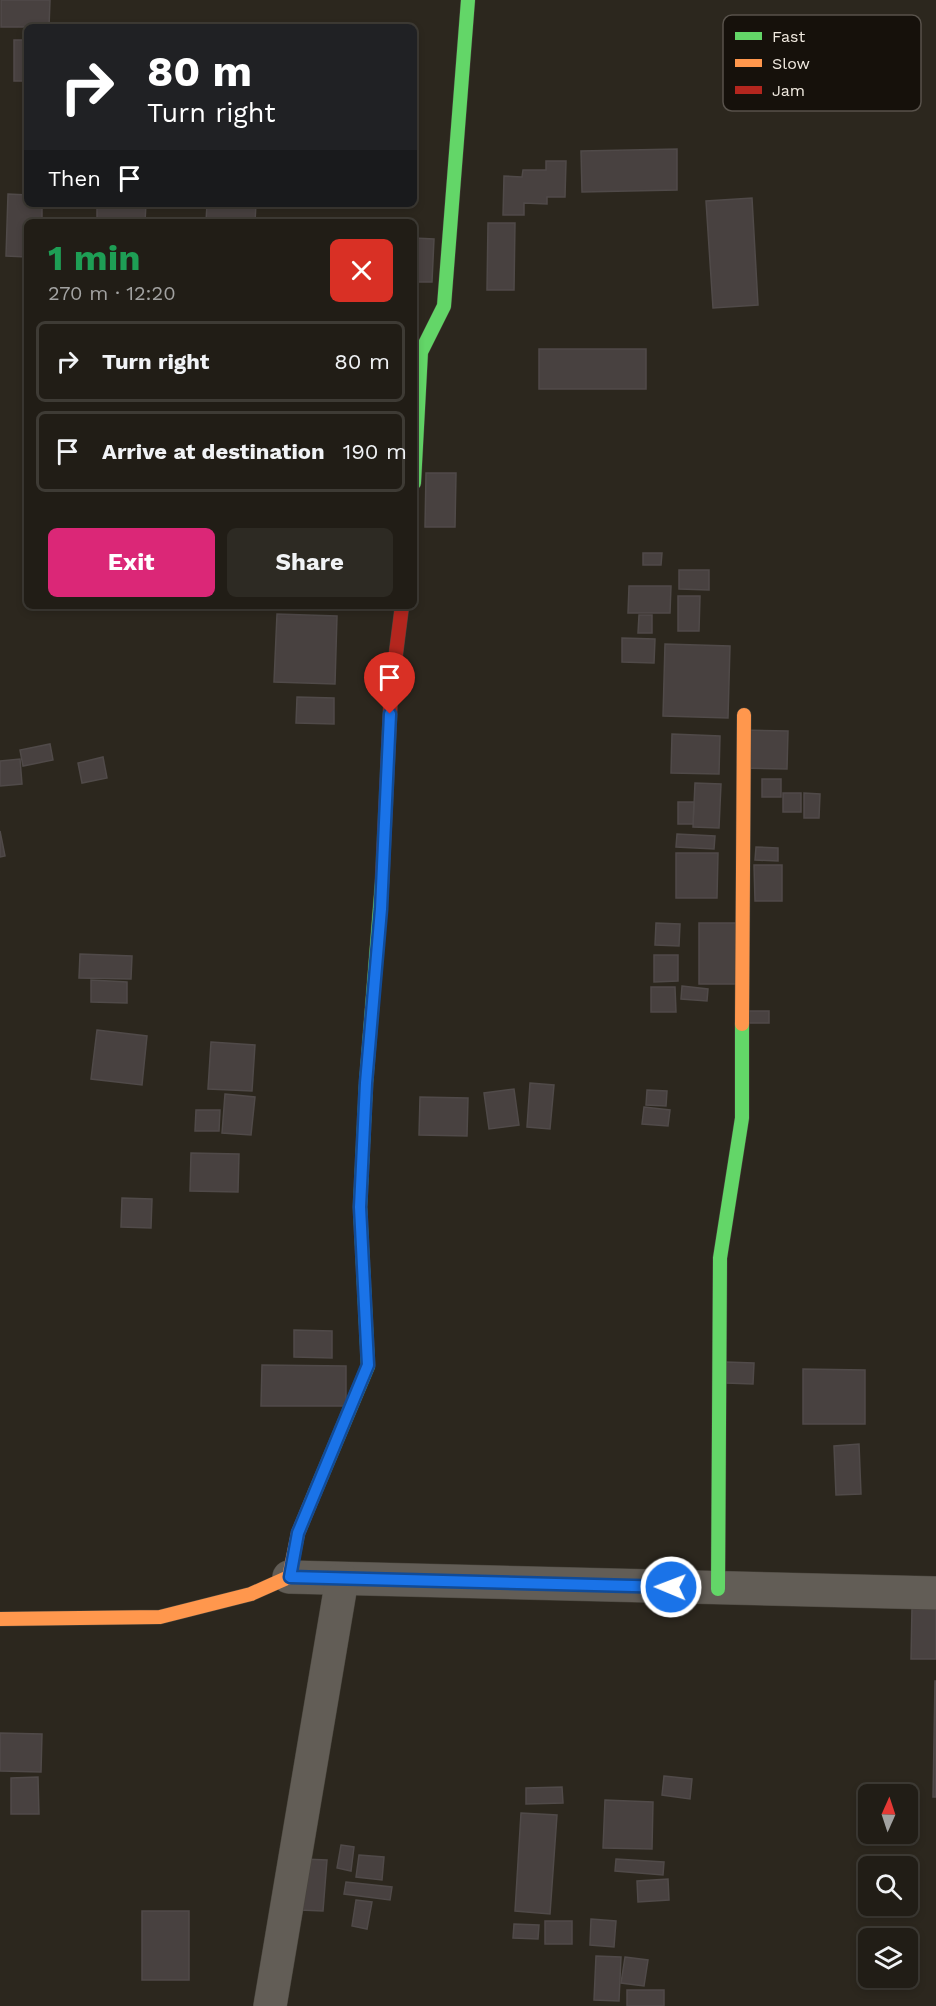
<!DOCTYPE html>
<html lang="en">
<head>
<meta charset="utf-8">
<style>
  :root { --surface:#211d16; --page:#2d2a23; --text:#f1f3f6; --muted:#a2a2a1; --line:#3e3b35; --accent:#db2777 }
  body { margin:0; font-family:"Work Sans",sans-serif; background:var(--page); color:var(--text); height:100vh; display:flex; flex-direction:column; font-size:22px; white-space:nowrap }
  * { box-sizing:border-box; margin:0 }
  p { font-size:20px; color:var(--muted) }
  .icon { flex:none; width:33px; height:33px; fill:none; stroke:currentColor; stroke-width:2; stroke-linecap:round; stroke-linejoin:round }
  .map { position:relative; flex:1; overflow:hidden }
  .details { position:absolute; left:24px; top:219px; width:393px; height:390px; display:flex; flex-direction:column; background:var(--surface); border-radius:9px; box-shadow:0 3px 9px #0003,0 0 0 2px var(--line) }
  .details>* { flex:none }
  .top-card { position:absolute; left:24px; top:24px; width:393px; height:183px; border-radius:9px; box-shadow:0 3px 9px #0003,0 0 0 2px var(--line); background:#202124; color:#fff; overflow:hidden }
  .needle { width:39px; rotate:3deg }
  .controls { position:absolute; left:858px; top:1784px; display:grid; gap:12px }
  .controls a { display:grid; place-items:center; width:60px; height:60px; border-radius:9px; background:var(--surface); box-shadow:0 3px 9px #0003,0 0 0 2px var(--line); font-size:30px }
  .pin { position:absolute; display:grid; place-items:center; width:51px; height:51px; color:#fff; margin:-62px -26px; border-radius:50% 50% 50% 0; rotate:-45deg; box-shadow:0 0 6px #0007 }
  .pin .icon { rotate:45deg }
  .me { position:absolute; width:66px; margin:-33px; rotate:271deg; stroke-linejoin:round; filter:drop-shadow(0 0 4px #0008) }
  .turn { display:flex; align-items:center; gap:21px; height:126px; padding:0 24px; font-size:27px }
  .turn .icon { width:78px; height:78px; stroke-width:2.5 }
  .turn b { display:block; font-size:42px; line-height:51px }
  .then { display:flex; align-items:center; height:57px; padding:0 24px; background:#0003; gap:12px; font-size:22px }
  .round { display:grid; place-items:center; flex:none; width:63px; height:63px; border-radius:9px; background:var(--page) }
  .headline { display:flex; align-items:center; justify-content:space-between; height:102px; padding:0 24px }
  h1 { font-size:36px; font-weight:700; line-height:45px; color:#1e9e55 }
  .action { display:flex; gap:12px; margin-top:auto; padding:12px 24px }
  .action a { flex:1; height:69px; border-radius:9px; background:var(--accent); color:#fff; font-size:24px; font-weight:700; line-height:69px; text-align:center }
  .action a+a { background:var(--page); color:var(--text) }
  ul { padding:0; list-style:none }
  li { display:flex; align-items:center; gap:18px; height:81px; margin:0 12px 9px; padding:0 12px; border:3px solid var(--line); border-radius:9px }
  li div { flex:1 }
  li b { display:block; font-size:22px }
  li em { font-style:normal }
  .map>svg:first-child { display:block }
  .building { fill:#484140; stroke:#504a49; stroke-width:1.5 }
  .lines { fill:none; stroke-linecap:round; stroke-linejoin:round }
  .street-casing { stroke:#48443c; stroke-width:34 }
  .fast-casing { stroke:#48443c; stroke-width:15 }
  .slow-casing { stroke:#48443c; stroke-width:15 }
  .jam-casing { stroke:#48443c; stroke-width:15 }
  .street { stroke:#625d56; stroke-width:33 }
  .fast { stroke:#63d668; stroke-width:14 }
  .slow { stroke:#ff974d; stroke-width:14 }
  .jam { stroke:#b3261e; stroke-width:14 }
  .route-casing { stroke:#114b97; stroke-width:15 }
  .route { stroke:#1a73e8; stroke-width:10 }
  .key { fill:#16110b; stroke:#58524b; stroke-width:1.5 }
  .key-label { font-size:16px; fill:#f2ebe1 }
</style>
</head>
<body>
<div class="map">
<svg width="936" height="2006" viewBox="0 0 936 2006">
  <rect width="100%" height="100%" fill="#2c271e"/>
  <g class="building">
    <polygon points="1,0 50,0 49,27 1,27"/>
    <rect x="14" y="40" width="13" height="41"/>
    <polygon points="677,149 677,190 582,192 581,151"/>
    <polygon points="546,161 566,161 565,197 547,197 547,204 524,203 524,215 503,215 504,176 522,177 523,170 546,170"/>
    <polygon points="8,194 27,195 27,204 42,204 42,222 27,222 27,257 6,256"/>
    <polygon points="752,198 758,305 713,308 706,201"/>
    <polygon points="97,204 146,204 145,222 97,222"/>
    <polygon points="207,204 256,204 255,222 206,222"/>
    <polygon points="488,223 515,223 514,290 487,290"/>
    <polygon points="414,238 434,239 432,282 414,282"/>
    <rect x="539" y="349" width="107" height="40"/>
    <polygon points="426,473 456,473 455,527 425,527"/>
    <polygon points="643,553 662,553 661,565 643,565"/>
    <polygon points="679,570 709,570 709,590 679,589"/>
    <polygon points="629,586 671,586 670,613 628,613"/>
    <polygon points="678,596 700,596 699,631 678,631"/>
    <polygon points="277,614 337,616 335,684 274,682"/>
    <polygon points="639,615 652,615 652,633 638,633"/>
    <polygon points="622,638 655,639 654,663 622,662"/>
    <polygon points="665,644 730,646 728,718 663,716"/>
    <polygon points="297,697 334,698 334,724 296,723"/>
    <polygon points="740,730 788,731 787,769 739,768"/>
    <polygon points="672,734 720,736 719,774 671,773"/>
    <polygon points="50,744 53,760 23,766 20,750"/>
    <polygon points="103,757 107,778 82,783 78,763"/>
    <polygon points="20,759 22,784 0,786 0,761"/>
    <rect x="762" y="779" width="19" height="18"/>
    <polygon points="695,783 721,784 719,828 693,827"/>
    <rect x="783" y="793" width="18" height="19"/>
    <polygon points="804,793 820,794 819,818 804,818"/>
    <polygon points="678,802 694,802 693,824 678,824"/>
    <polygon points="0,831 5,856 0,857"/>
    <polygon points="677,834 715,836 714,849 676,847"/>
    <polygon points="756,847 778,848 778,861 755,860"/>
    <polygon points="676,853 718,853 717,898 676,898"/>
    <polygon points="754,865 782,865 782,901 755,901"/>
    <polygon points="656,923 680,924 679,946 655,945"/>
    <rect x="699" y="923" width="41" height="61"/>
    <polygon points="80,954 132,956 131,979 79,978"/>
    <polygon points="654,955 678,955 678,981 654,982"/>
    <polygon points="91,980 127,982 127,1003 91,1002"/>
    <polygon points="682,986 708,989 707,1001 681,999"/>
    <polygon points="651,987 675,987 676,1012 651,1012"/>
    <rect x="748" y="1011" width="21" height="12"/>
    <polygon points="97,1030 147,1036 142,1085 91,1079"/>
    <polygon points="211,1042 255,1045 252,1091 208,1089"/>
    <polygon points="530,1083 554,1085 550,1129 527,1127"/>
    <polygon points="514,1089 519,1125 489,1129 484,1093"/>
    <polygon points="647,1090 667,1091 666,1106 646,1105"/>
    <polygon points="225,1094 255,1097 251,1135 222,1133"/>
    <polygon points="420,1097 468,1098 467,1136 419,1135"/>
    <polygon points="644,1107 670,1110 668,1126 642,1124"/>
    <polygon points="196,1110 220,1110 219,1131 195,1131"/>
    <polygon points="191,1153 239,1154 238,1192 190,1191"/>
    <polygon points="122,1198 152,1199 151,1228 121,1227"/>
    <polygon points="294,1330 332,1331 332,1358 294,1357"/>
    <polygon points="726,1362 754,1363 753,1384 726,1383"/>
    <polygon points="262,1365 346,1366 346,1406 261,1406"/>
    <polygon points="803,1369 865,1370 865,1424 803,1424"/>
    <polygon points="859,1444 861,1494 836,1495 834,1446"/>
    <polygon points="912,1607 936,1608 936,1659 911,1659"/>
    <polygon points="935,1681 936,1681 936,1797 933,1797"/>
    <polygon points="0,1733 42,1734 41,1772 0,1771"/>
    <polygon points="664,1776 692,1779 690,1799 662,1795"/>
    <polygon points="38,1777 39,1814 11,1814 11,1778"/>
    <polygon points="562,1787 563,1803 526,1804 526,1788"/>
    <polygon points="605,1800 653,1802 652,1849 603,1848"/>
    <polygon points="521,1813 557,1815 550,1914 515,1911"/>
    <polygon points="341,1845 354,1847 351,1871 337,1868"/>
    <polygon points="359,1855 384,1857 382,1880 356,1877"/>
    <polygon points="303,1859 327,1860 323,1911 300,1910"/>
    <polygon points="616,1859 664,1862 663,1875 615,1871"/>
    <polygon points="668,1879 669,1900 638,1902 637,1881"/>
    <polygon points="346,1882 392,1887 390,1900 344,1894"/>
    <polygon points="356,1900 372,1902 367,1929 352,1926"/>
    <rect x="142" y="1911" width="47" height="69"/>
    <polygon points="591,1919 616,1921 614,1947 590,1945"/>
    <rect x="545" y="1921" width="27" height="23"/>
    <polygon points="514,1924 539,1925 538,1939 513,1938"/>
    <polygon points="596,1956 621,1957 619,2001 594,2000"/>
    <polygon points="625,1957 648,1960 644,1986 621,1983"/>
    <rect x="627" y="1990" width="37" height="16"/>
  </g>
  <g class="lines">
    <g class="street-casing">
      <g id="street">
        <polyline points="289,1577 936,1593"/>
        <polyline points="270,2006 342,1579"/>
      </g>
    </g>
    <g class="fast-casing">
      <g id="fast">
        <polyline points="414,483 421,352 444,306 468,0"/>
        <polyline points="315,1492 368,1366 360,1207 366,1083 382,882"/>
        <polyline points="718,1589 720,1258 742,1118 742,1024"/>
      </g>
    </g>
    <g class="slow-casing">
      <g id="slow">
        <polyline points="742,1024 744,715"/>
        <polyline points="0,1619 160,1617 251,1594 289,1577 298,1533 315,1492"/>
      </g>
    </g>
    <g class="jam-casing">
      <polyline id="jam" points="382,882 391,692 402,606"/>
    </g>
    <use href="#street" class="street"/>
    <use href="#fast" class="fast"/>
    <use href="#slow" class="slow"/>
    <use href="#jam" class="jam"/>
  </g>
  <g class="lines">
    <g class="route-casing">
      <polyline id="route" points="390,714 381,909 366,1083 360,1207 368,1365 298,1533 290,1577 671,1587"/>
    </g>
    <use href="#route" class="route"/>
  </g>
  <rect x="723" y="15" width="198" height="96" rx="9" class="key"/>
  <rect x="735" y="32" width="27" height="8" fill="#63d668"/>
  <rect x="735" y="59" width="27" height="8" fill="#ff974d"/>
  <rect x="735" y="86" width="27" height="8" fill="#b3261e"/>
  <g class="key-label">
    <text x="772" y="42">Fast</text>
    <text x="772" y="69">Slow</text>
    <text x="772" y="96">Jam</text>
  </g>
</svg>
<div class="controls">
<a><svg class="needle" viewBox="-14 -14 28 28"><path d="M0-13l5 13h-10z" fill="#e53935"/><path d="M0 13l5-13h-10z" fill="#a2a2a1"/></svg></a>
<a><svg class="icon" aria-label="search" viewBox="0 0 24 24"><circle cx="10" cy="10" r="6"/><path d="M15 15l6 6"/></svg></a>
<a><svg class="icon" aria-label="layers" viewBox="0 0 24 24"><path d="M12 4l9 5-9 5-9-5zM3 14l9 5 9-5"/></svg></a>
</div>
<div class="pin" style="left:390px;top:714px;background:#d93025"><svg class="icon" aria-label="arrive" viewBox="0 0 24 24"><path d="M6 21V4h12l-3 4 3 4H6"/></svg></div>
<svg class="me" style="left:671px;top:1587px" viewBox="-20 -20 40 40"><circle r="17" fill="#1a73e8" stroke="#fff" stroke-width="3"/><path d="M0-11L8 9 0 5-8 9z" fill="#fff"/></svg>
<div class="top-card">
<div class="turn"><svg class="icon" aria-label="right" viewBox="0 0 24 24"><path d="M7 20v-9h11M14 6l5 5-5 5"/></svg><div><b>80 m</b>Turn right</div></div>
<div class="then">Then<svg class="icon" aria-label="arrive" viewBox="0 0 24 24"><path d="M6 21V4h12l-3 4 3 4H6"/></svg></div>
</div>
<section class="details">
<div class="headline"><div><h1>1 min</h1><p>270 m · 12:20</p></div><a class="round" style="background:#d93025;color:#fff"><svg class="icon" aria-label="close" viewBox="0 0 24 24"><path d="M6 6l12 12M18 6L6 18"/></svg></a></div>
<ul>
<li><svg class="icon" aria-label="right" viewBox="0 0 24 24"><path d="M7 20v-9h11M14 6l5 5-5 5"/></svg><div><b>Turn right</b></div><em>80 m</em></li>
<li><svg class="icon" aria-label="arrive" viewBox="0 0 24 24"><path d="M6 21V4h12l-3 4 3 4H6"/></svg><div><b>Arrive at destination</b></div><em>190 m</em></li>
</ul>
<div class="action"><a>Exit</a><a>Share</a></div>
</section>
</div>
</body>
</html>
